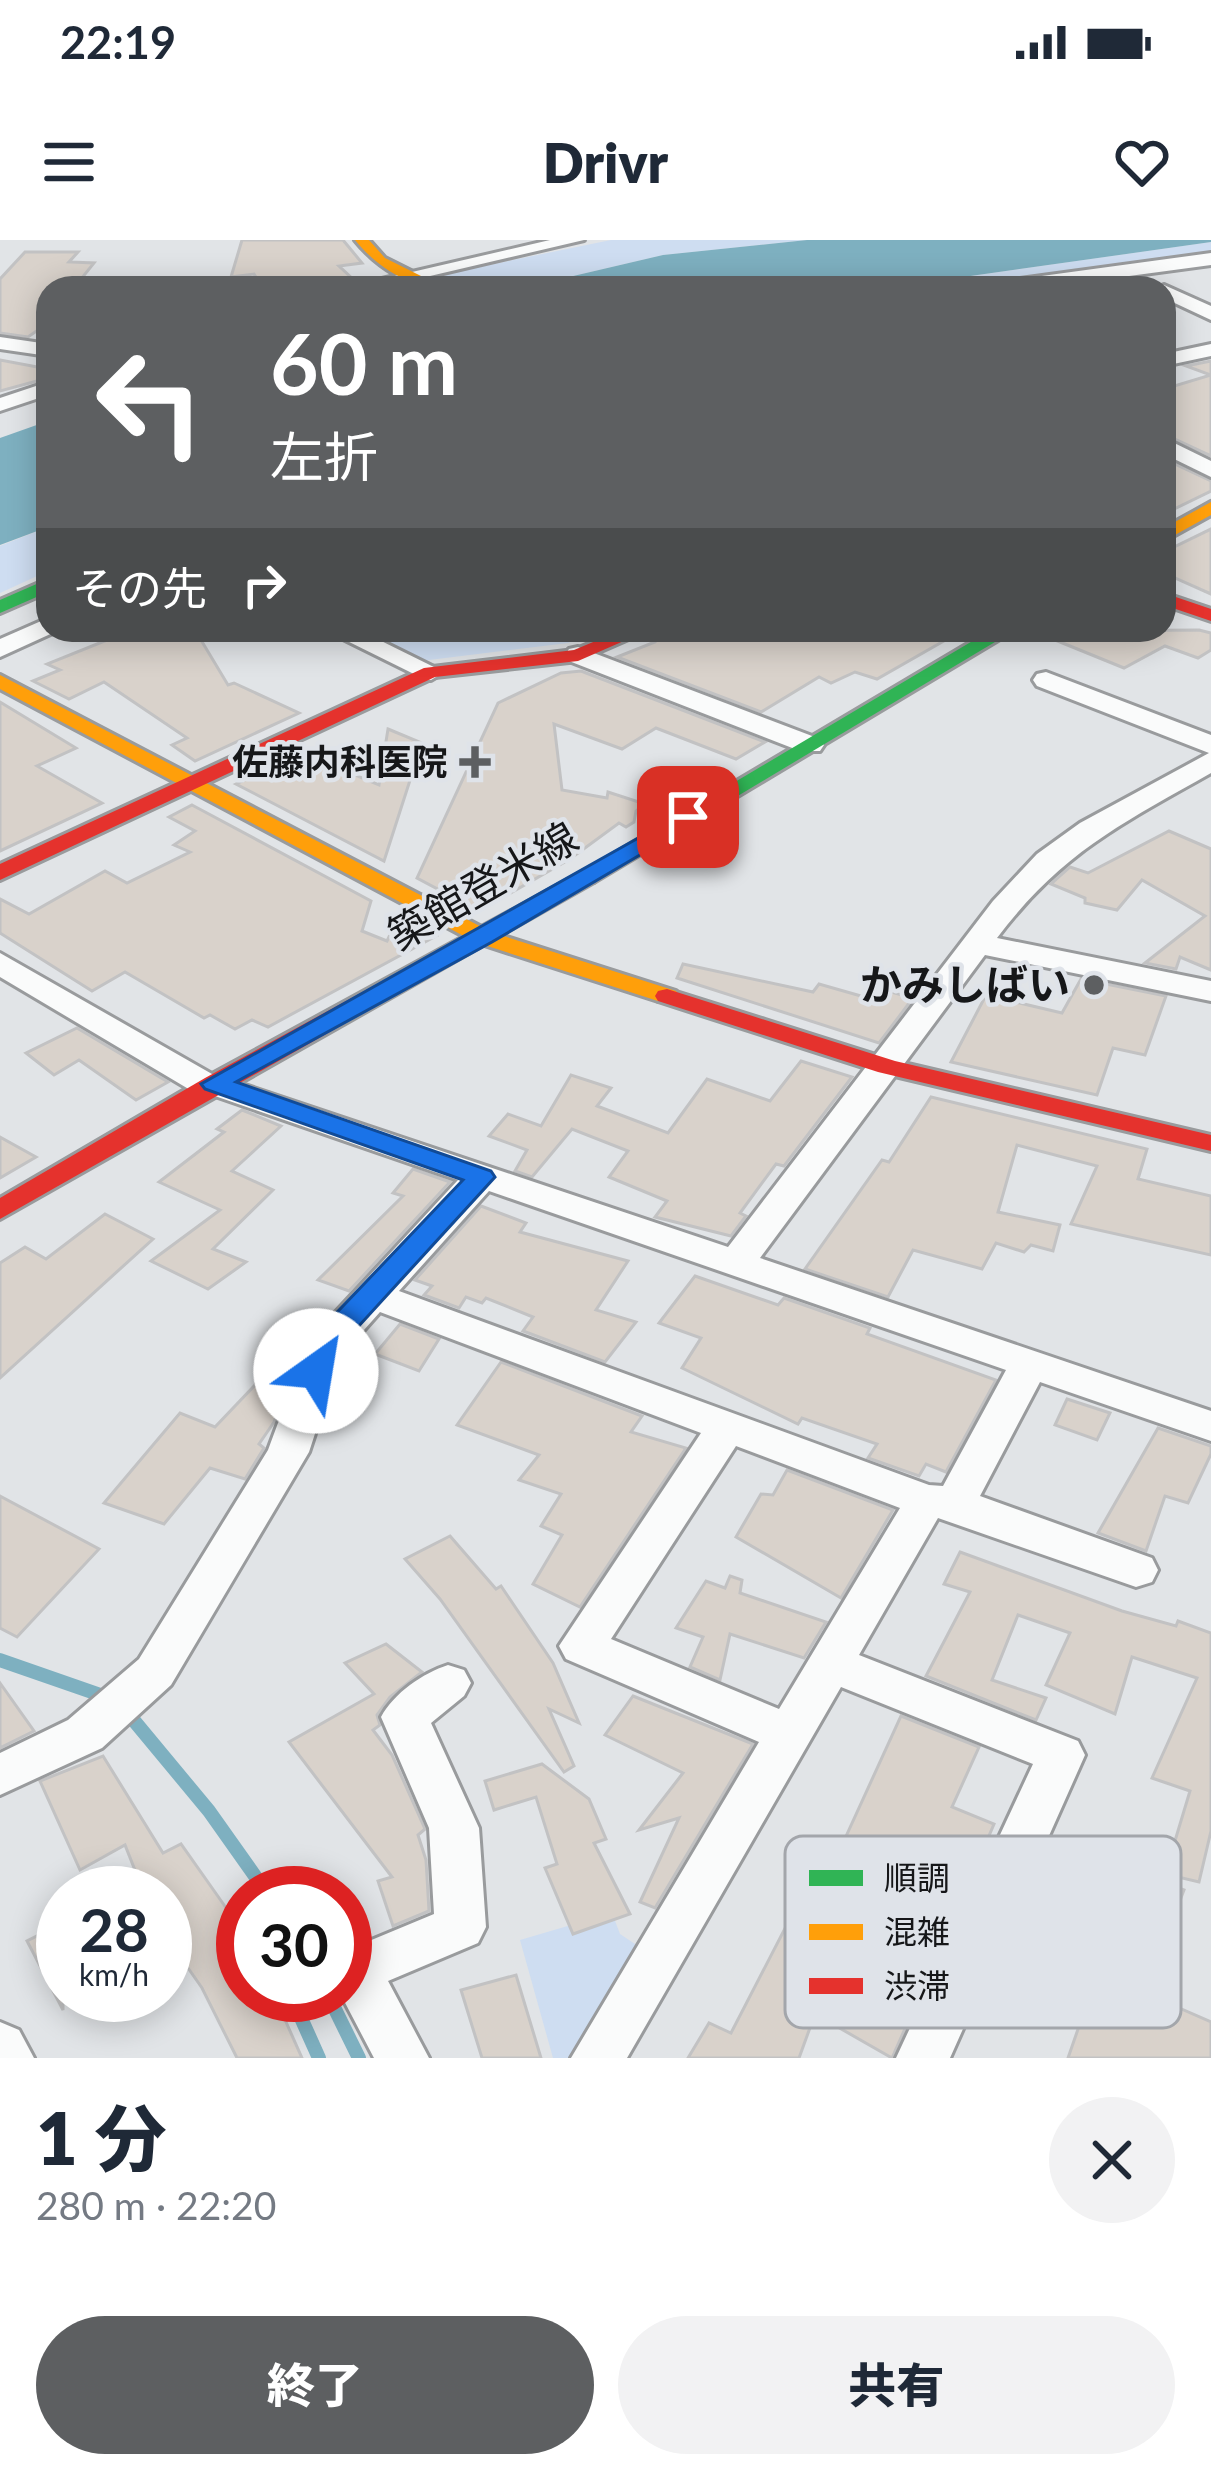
<!DOCTYPE html>
<html lang="ja">
<head>
<meta charset="utf-8">
<style>
  :root { --surface:#fff; --page:#f2f2f3; --text:#1f2937; --muted:#747a83; --accent:#5d5f61 }
  body { margin:0; font-family:Lato,"Noto Sans JP",sans-serif; background:var(--page); color:var(--text); height:100vh; display:flex; flex-direction:column; font-size:45px; white-space:nowrap }
  * { box-sizing:border-box; margin:0 }
  p { font-size:39px; color:var(--muted) }
  .icon { flex:none; width:66px; height:66px; fill:none; stroke:currentColor; stroke-width:2; stroke-linecap:round; stroke-linejoin:round }
  .map { position:relative; height:1818px; overflow:hidden }
  .drawer { display:flex; flex-direction:column; background:var(--surface); flex:1 }
  .drawer>* { flex:none }
  .banner { position:absolute; left:36px; top:36px; width:1140px; height:366px; border-radius:36px; box-shadow:0 6px 30px #0003; background:#5d5f61; color:#fff; overflow:hidden }
  .speed { position:absolute; left:36px; top:1626px; display:flex; gap:24px; font-size:60px; font-weight:700; text-align:center }
  .speed>* { display:grid; place-content:center; width:156px; height:156px; border-radius:50%; background:var(--surface); box-shadow:0 6px 30px #0003; line-height:1 }
  .speed small { font-size:30px; font-weight:400 }
  .speed .limit { border:18px solid #d22; background:#fff; color:#111 }
  .pin { position:absolute; display:grid; place-items:center; width:102px; height:102px; color:#fff; margin:-51px; border-radius:24px; box-shadow:0 6px 18px #0006 }
  .me { position:absolute; width:132px; margin:-66px; rotate:32deg; stroke-linejoin:round; filter:drop-shadow(0 0 9px #0008) }
  .turn { display:flex; align-items:center; gap:42px; height:252px; padding:0 36px; font-size:54px }
  .turn .icon { width:156px; height:156px; stroke-width:2.5 }
  .turn b { display:block; font-size:84px; line-height:102px }
  .then { display:flex; align-items:center; height:114px; padding:0 36px; background:#0003; gap:24px; font-size:45px }
  .round { display:grid; place-items:center; flex:none; width:126px; height:126px; border-radius:63px; background:var(--page) }
  .headline { display:flex; align-items:center; justify-content:space-between; height:204px; padding:0 36px }
  h1 { font-size:72px; font-weight:800; line-height:90px }
  .action { display:flex; gap:24px; margin-top:auto; padding:24px 36px }
  .action a { flex:1; height:138px; border-radius:72px; background:var(--accent); color:#fff; font-size:48px; font-weight:800; line-height:138px; text-align:center }
  .action a+a { background:var(--page); color:var(--text) }
  .status { display:flex; justify-content:space-between; align-items:center; height:84px; padding:0 60px; background:var(--surface); direction:ltr }
  .status svg { height:33px; fill:currentColor }
  header { display:flex; justify-content:space-between; align-items:center; height:156px; padding:0 36px; background:var(--surface); font-size:54px; font-weight:800 }
  .map>svg:first-child { display:block }
  .green { fill:#ceddf1 }
  .water { fill:#7eb0c0 }
  .lines { fill:none; stroke-linecap:round; stroke-linejoin:round }
  .stream { stroke:#7eb0c0; stroke-width:14 }
  .building { fill:#d9d2cb; stroke:#c2c2c3; stroke-width:3 }
  .street-casing { stroke:#999b9d; stroke-width:6 }
  .fast-casing { stroke:#999b9d; stroke-width:6 }
  .slow-casing { stroke:#999b9d; stroke-width:6 }
  .jam-casing { stroke:#999b9d; stroke-width:6 }
  .street { fill:#fafbfb; fill-rule:evenodd }
  .fast { fill:#30b455; fill-rule:evenodd }
  .slow { fill:#ff9f0a; fill-rule:evenodd }
  .jam { fill:#e5322d; fill-rule:evenodd }
  .route { fill:#1a73e8; stroke:#114b97; stroke-width:3 }
  .poi-dot { fill:#5d5f61; stroke:#dfe3e9; stroke-width:4.5 }
  .labels { text-anchor:middle; stroke-width:9; stroke-linejoin:round; paint-order:stroke }
  .far-poi-label { font-size:36px; font-weight:bold; fill:#161719; stroke:#dfe3e9; text-anchor:end }
  .street-label { font-size:42px; fill:#161719; stroke:#dfe3e9 }
  .poi-label { font-size:42px; font-weight:bold; fill:#161719; stroke:#dfe3e9; text-anchor:end }
  .key { fill:#dfe3e9; stroke:#a3a6ab; stroke-width:3 }
  .key-label { font-size:33px; fill:#161719 }
</style>
</head>
<body>
<div class="status"><b>22:19</b><svg viewBox="0 0 49 12"><path d="M0 12V9h3v3zM5 12V6h3v6zM10 12V3h3v9zM15 12V0h3v12zM26 1h20v11H26zM47 4h2v5h-2z"/></svg></div>
<header><svg class="icon" aria-label="menu" viewBox="0 0 24 24"><path d="M4 6h16M4 12h16M4 18h16"/></svg>Drivr<svg class="icon" aria-label="heart" viewBox="0 0 24 24"><path d="M12 20l-8-8c-3-5 5-10 8-4 3-6 11-1 8 4z"/></svg></header>
<div class="map">
<svg width="1211" height="1818" viewBox="0 0 1211 1818">
  <rect width="100%" height="100%" fill="#e1e4e7"/>
  <g class="green">
    <polygon points="611,0 807,0 663,15 522,48 376,48"/>
    <polygon points="1211,2 1211,14 968,48 886,48"/>
    <polygon points="48,287 48,331 0,353 0,306"/>
    <polygon points="354,390 599,390 568,403 421,421"/>
    <polygon points="612,1673 620,1694 641,1708 570,1818 553,1818 520,1700"/>
  </g>
  <g class="water">
    <polygon points="807,0 1211,0 1211,2 886,48 522,48 663,15"/>
    <polygon points="48,181 48,287 0,305 0,198"/>
  </g>
  <g class="lines">
    <g class="stream">
      <polyline points="0,1420 112,1459"/>
      <polyline points="126,1471 209,1571 267,1653"/>
      <polyline points="299,1755 297,1769 319,1818"/>
      <polyline points="328,1755 359,1818"/>
    </g>
  </g>
  <g class="building">
    <polygon points="242,0 343,0 362,23 339,26 355,41 339,48 263,48 254,34 231,37"/>
    <polygon points="25,12 78,12 69,22 94,23 81,39 114,40 101,48 48,48 48,83 28,97 0,93 0,39"/>
    <polygon points="0,120 48,129 48,138 0,151"/>
    <polygon points="1211,121 1211,216 1164,194 1164,149 1211,135 1186,126"/>
    <polygon points="1164,219 1211,241 1211,251 1164,274"/>
    <polygon points="1211,289 1211,354 1164,333 1164,312"/>
    <polygon points="154,390 195,390 228,445 234,443 299,473 195,521 172,505 187,498 104,442 69,459 33,441 60,430 47,424 122,394 134,400"/>
    <polygon points="666,390 963,390 877,439 855,432 831,443 819,437 761,472 617,417 655,402"/>
    <polygon points="1199,390 1211,393 1211,410 1198,418 1165,406 1124,428 1033,391"/>
    <polygon points="581,431 765,502 736,519 656,488 622,509 554,484 562,550 607,558 608,552 645,564 636,571 634,582 626,587 619,583 570,619 479,671 417,638 498,463 561,433"/>
    <polygon points="0,462 76,508 37,526 102,563 0,611"/>
    <polygon points="388,489 422,503 384,621 236,544 302,513 379,545"/>
    <polygon points="192,565 371,661 362,691 387,701 399,676 436,696 268,787 252,780 235,789 210,775 204,778 125,732 92,751 0,693 0,659 29,674 105,631 127,643 190,612 174,605 195,591 169,577"/>
    <polygon points="1169,591 1211,609 1211,730 1180,717 1176,729 1145,723 1205,676 1142,640 1117,670 1085,663 1085,658 1051,644 1070,627 1088,633"/>
    <polygon points="683,724 813,752 819,744 875,760 884,750 913,758 879,803 677,738"/>
    <polygon points="1081,739 1166,756 1145,815 1113,808 1097,855 951,822 986,755 1062,773"/>
    <polygon points="77,788 168,842 136,860 79,820 54,835 26,813"/>
    <polygon points="801,821 852,837 784,926 776,924 740,973 746,976 731,996 655,977 667,961 609,937 628,911 572,889 532,937 515,931 527,910 489,896 508,874 541,886 571,835 611,848 597,866 668,893 707,839 770,861"/>
    <polygon points="931,857 1147,909 1138,939 1211,956 1211,1015 1071,984 1097,926 1017,905 998,972 1060,985 1053,1011 1031,1005 1024,1012 996,1003 982,1029 913,1010 888,1057 805,1029 882,920 889,922"/>
    <polygon points="242,870 281,886 232,931 273,950 213,1009 246,1022 208,1049 151,1021 220,970 159,942 224,892 217,889"/>
    <polygon points="0,897 36,917 0,938"/>
    <polygon points="413,929 450,942 349,1051 318,1040 403,956 393,953"/>
    <polygon points="481,966 526,983 520,992 628,1021 596,1070 636,1082 605,1122 523,1091 533,1077 486,1058 482,1063 466,1057 459,1068 424,1055 432,1046 415,1040"/>
    <polygon points="105,974 153,999 0,1138 0,1023 25,1007 46,1019"/>
    <polygon points="695,1036 778,1065 784,1058 870,1088 867,1094 996,1140 946,1232 926,1224 919,1236 868,1218 877,1204 802,1178 798,1184 682,1128 701,1098 659,1083"/>
    <polygon points="400,1084 439,1099 419,1131 375,1114"/>
    <polygon points="277,1122 293,1128 274,1182 259,1204 264,1208 245,1239 210,1228 164,1284 104,1263 180,1173 215,1187"/>
    <polygon points="501,1122 642,1176 631,1192 686,1208 580,1367 533,1344 562,1295 541,1286 561,1254 519,1240 539,1215 457,1185"/>
    <polygon points="1067,1159 1110,1173 1097,1200 1055,1185"/>
    <polygon points="1158,1188 1211,1206 1211,1214 1188,1263 1165,1256 1146,1311 1098,1293"/>
    <polygon points="787,1230 893,1270 841,1358 736,1297 761,1254 773,1255"/>
    <polygon points="0,1256 99,1309 17,1397 0,1388"/>
    <polygon points="450,1296 496,1349 501,1346 553,1423 579,1483 549,1469 574,1526 564,1532 440,1359 405,1319"/>
    <polygon points="960,1312 1122,1371 1176,1386 1178,1381 1211,1393 1211,1591 1199,1642 1165,1634 1190,1551 1152,1538 1197,1438 1132,1417 1115,1474 1046,1445 1070,1393 1018,1375 992,1440 1046,1458 1036,1480 926,1436 970,1352 944,1344"/>
    <polygon points="730,1336 742,1340 740,1353 826,1382 804,1418 730,1394 720,1440 690,1427 703,1397 676,1388 706,1341 725,1348"/>
    <polygon points="386,1404 422,1432 390,1457 377,1475 380,1485 373,1490 392,1515 425,1589 418,1595 426,1620 429,1671 393,1686 378,1641 392,1637 289,1502 374,1454 345,1423"/>
    <polygon points="0,1443 34,1491 0,1508"/>
    <polygon points="633,1456 753,1504 655,1668 640,1662 679,1578 639,1590 683,1533 605,1495"/>
    <polygon points="901,1476 979,1507 952,1567 994,1584 967,1647 897,1613 893,1625 878,1618 838,1723 919,1757 892,1818 815,1774 799,1818 688,1818 709,1783 731,1793 794,1671 819,1607 837,1616"/>
    <polygon points="103,1516 163,1613 181,1604 229,1672 243,1662 243,1755 274,1755 302,1818 237,1818 202,1748 165,1695 165,1653 144,1653 125,1605 80,1630 40,1541"/>
    <polygon points="542,1524 589,1559 606,1599 594,1603 630,1674 573,1694 545,1628 557,1624 536,1557 494,1570 485,1541"/>
    <polygon points="1125,1629 1184,1650 1154,1729 1161,1731 1154,1757 1211,1782 1211,1818 1068,1818 1110,1697 1101,1694"/>
    <polygon points="63,1683 63,1770 27,1701"/>
    <polygon points="516,1735 541,1818 482,1818 461,1750"/>
  </g>
  <g class="lines">
    <g class="street-casing">
      <g id="street">
        <polygon points="550,0 584,0 379,48 343,48"/>
        <polygon points="1211,13 1211,25 1040,48 988,48 998,42"/>
        <polygon points="1164,45 1211,66 1211,80 1164,58 1164,48 1156,48"/>
        <polygon points="0,97 48,104 48,116 0,109"/>
        <polygon points="1211,104 1211,116 1164,126 1164,114"/>
        <polygon points="48,142 48,155 0,171 0,158"/>
        <polygon points="1164,198 1211,221 1211,237 1164,214"/>
        <polygon points="48,378 48,390 57,391 0,417 0,399"/>
        <polygon points="325,390 359,390 444,432 431,440 422,438"/>
        <polygon points="578,407 820,499 824,505 820,511 800,511 569,421 565,415 569,409"/>
        <path d="M1046,432L1211,495V533C1121,584 1061,613 997,698L1211,741V761L985,715L760,1018L1211,1171V1201L1040,1142L980,1256L1152,1318L1158,1330L1152,1342L1136,1347L938,1278L859,1415L1078,1501L1085,1515L950,1818H896L1033,1524L841,1447L627,1818H571L759,1502L566,1419L559,1406L701,1193L380,1072L340,1117L309,1212L171,1445L102,1508L0,1555V1513L68,1480L139,1419L268,1210L308,1102L458,940L215,856L197,854L0,737V713L212,834L728,1007L993,661L1037,614L1080,583L1209,513L1037,446L1033,440L1037,434ZM489,951L1006,1130L943,1246L929,1245L399,1051ZM736,1206L900,1268L779,1469L611,1399Z"/>
        <path d="M448,1425L464,1430L471,1443L464,1456L431,1483L479,1588L486,1687L478,1703L388,1741L429,1818H374L341,1755H345V1711L434,1674L429,1588L381,1477C394,1453 423,1433 448,1425Z"/>
        <polygon points="0,1782 19,1790 34,1818 0,1818"/>
      </g>
    </g>
    <g class="fast-casing">
      <g id="fast">
        <polygon points="48,339 48,352 0,373 0,360"/>
        <polygon points="991,390 1015,390 594,642 578,642 575,637"/>
      </g>
    </g>
    <g class="slow-casing">
      <g id="slow">
        <path d="M355,0H369L385,18L445,48C409,48 377,27 355,0Z"/>
        <polygon points="1211,262 1211,275 1164,301 1164,288"/>
        <polygon points="0,435 491,692 676,751 679,756 676,761 658,761 475,702 0,449"/>
      </g>
    </g>
    <g class="jam-casing">
      <g id="jam">
        <polygon points="1164,353 1211,369 1211,381 1164,365"/>
        <polygon points="622,390 649,390 578,421 435,437 0,640 0,624 424,428 574,410"/>
        <polygon points="586,630 597,637 594,642 0,979 0,958 205,838"/>
        <polygon points="667,749 895,821 1211,895 1211,911 878,832 658,761 655,756 658,751"/>
      </g>
    </g>
    <use href="#street" class="street"/>
    <use href="#fast" class="fast"/>
    <use href="#slow" class="slow"/>
    <use href="#jam" class="jam"/>
  </g>
  <polygon class="route" points="688,570 696,572 696,582 492,702 236,842 491,931 495,937 346,1100 326,1139 305,1139 300,1131 323,1087 463,940 205,849 201,844"/>
  <g class="poi-dot">
    <path d="M469 504h12v12h12v12h-12v12h-12v-12h-12v-12h12z"/>
    <circle cx="1094" cy="745" r="12"/>
  </g>
  <g class="labels">
    <g class="far-poi-label">
      <text x="448" y="535">佐藤内科医院</text>
    </g>
    <g class="street-label">
      <text transform="translate(483 646) rotate(-30)" y="15">築館登米線</text>
    </g>
    <g class="poi-label">
      <text x="1070" y="760">かみしばい</text>
    </g>
  </g>
  <rect x="785" y="1596" width="396" height="192" rx="18" class="key"/>
  <rect x="809" y="1630" width="54" height="16" fill="#30b455"/>
  <rect x="809" y="1684" width="54" height="16" fill="#ff9f0a"/>
  <rect x="809" y="1738" width="54" height="16" fill="#e5322d"/>
  <g class="key-label">
    <text x="884" y="1650">順調</text>
    <text x="884" y="1704">混雑</text>
    <text x="884" y="1758">渋滞</text>
  </g>
</svg>
<div class="speed"><div>28<small>km/h</small></div><div class="limit">30</div></div>
<div class="pin" style="left:688px;top:577px;background:#d93025"><svg class="icon" aria-label="arrive" viewBox="0 0 24 24"><path d="M6 21V4h12l-3 4 3 4H6"/></svg></div>
<svg class="me" style="left:316px;top:1131px" viewBox="-20 -20 40 40"><circle r="19" fill="#fff"/><path d="M0-13L10 11 0 6-10 11z" fill="#1a73e8"/></svg>
<div class="banner">
<div class="turn"><svg class="icon" aria-label="left" viewBox="0 0 24 24"><path d="M17 20v-9H6M10 6l-5 5 5 5"/></svg><div><b>60 m</b>左折</div></div>
<div class="then">その先<svg class="icon" aria-label="right" viewBox="0 0 24 24"><path d="M7 20v-9h11M14 6l5 5-5 5"/></svg></div>
</div>
</div>
<section class="drawer">
<div class="headline"><div><h1>1 分</h1><p>280 m · 22:20</p></div><a class="round"><svg class="icon" aria-label="close" viewBox="0 0 24 24"><path d="M6 6l12 12M18 6L6 18"/></svg></a></div>
<div class="action"><a>終了</a><a>共有</a></div>
</section>
</body>
</html>
